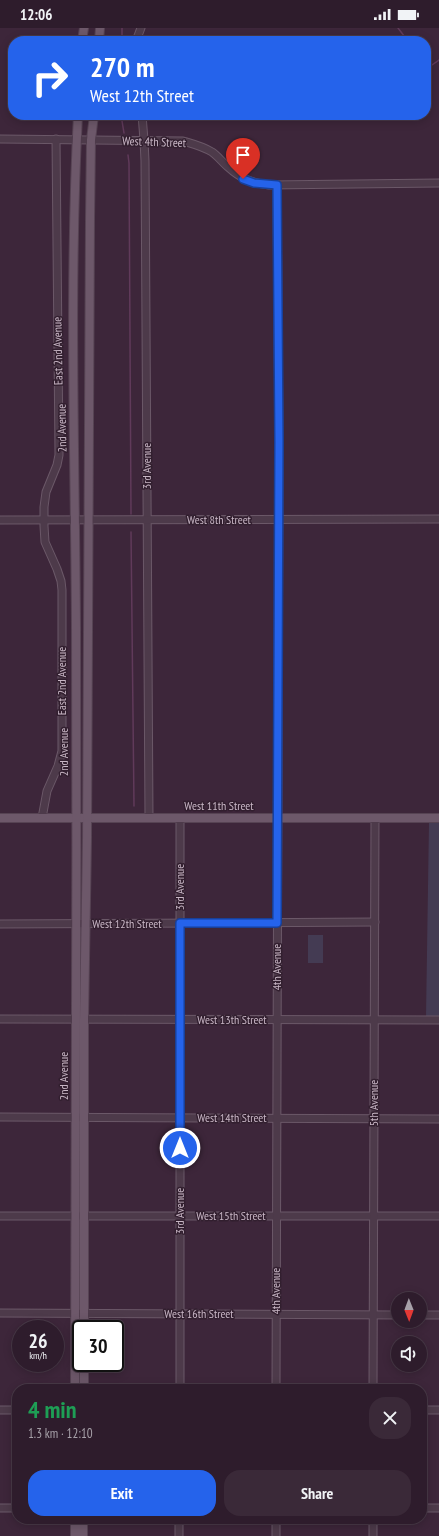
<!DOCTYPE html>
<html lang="en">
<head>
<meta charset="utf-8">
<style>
  :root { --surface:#2e1c2c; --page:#3a2938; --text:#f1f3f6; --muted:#a7a1a9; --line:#493a48; --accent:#2563eb }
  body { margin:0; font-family:"PT Sans Narrow",sans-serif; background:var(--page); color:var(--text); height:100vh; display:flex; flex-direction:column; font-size:15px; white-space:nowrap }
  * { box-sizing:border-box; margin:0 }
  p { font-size:13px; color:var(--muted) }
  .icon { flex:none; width:22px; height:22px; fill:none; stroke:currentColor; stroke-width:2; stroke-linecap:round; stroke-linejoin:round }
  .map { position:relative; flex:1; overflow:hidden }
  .panel { position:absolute; left:12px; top:1356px; width:415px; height:140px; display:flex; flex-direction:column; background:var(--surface); border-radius:16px; box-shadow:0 2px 10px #0003,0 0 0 1px var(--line) }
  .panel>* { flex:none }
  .banner { position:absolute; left:8px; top:8px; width:423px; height:84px; border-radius:16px; box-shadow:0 2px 10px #0003,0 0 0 1px var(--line); background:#2563eb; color:#fff; overflow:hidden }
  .needle { width:26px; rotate:179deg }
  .controls { position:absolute; left:391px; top:1264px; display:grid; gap:8px }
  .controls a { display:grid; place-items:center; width:36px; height:36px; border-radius:50%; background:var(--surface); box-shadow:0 2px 10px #0003,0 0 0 1px var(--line); font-size:20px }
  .speed { position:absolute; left:12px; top:1292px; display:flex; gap:8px; font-size:20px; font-weight:700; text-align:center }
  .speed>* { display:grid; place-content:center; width:52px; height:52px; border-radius:50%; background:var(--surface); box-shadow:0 2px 10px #0003,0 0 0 1px var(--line); line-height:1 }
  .speed small { font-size:10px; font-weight:400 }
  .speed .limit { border:2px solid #111; border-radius:6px; background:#fff; color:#111 }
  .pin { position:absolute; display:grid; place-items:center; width:34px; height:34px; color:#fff; margin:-41px -17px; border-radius:50% 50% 50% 0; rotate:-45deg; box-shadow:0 0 4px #0007 }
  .pin .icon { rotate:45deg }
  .me { position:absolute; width:44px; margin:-22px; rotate:0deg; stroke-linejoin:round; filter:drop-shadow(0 0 3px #0008) }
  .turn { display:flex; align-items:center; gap:14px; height:84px; padding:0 16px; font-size:18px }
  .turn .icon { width:52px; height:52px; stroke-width:2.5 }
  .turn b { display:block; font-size:28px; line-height:34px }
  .round { display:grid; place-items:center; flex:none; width:42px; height:42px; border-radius:16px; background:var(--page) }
  .summary { display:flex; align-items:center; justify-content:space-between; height:68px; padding:0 16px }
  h1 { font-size:24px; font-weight:700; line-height:30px; color:#1e9e55 }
  .cta { display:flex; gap:8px; margin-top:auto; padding:8px 16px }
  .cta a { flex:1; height:46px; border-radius:16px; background:var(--accent); color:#fff; font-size:16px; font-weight:700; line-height:46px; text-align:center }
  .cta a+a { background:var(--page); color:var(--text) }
  .status { display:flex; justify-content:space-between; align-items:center; height:28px; padding:0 20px; background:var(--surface); direction:ltr }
  .status svg { height:11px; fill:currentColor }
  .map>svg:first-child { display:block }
  .green { fill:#443b53 }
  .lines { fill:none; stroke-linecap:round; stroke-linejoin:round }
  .stream { stroke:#603a5a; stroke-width:1.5 }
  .minor-casing { stroke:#6b5868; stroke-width:9 }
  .major-casing { stroke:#564353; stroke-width:10 }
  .minor { stroke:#4d3a4a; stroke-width:7 }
  .major { stroke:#6d586a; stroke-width:8 }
  .route-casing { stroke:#184099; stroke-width:10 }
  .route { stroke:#2563eb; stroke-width:7 }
  .labels { text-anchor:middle; stroke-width:3; stroke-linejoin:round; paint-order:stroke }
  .street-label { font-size:12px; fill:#c8b6c5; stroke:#321f2f }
</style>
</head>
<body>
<div class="status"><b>12:06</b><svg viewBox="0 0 49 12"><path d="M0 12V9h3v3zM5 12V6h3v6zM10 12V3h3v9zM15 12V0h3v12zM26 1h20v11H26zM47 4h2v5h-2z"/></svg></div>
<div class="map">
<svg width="439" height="1508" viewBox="0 0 439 1508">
  <rect width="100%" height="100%" fill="#3d263a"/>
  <g class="green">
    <polygon points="429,794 439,794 439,989 426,989"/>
    <rect x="308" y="907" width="15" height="28"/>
  </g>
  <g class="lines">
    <g class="stream">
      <polyline points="398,0 408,13"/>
      <polyline points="122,13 122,0"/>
      <polyline points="426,39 429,39 439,32"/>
      <polyline points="121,87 124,105"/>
      <polyline points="128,127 129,135 131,486"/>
      <polyline points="131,504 134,778"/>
    </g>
    <g class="minor-casing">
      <g id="minor">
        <polyline points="136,13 141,0"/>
        <polyline points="142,87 144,112 145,133 149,790"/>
        <path d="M0,111L183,113C193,116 202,118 212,124C218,128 222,134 228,139C241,151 252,155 269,157L439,155"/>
        <polyline points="0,492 439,491"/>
        <polyline points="42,790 47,763 58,738 62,723 62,562 61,553 57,541 45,514 44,498 44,479 46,464 57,437 59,427 56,111"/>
        <polyline points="0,896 375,894"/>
        <polyline points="0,991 439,992"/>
        <polyline points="0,1089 439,1091"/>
        <polyline points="0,1188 439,1188"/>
        <polyline points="0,1285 398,1287"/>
        <polyline points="420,1287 439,1287"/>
        <polyline points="180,1361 180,790"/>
        <polyline points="276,1361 279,413 277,157"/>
        <polyline points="373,1361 375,790"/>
        <polyline points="0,1382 17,1382"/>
        <polyline points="422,1382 439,1382"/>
        <polyline points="0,1480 17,1480"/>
        <polyline points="422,1480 439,1480"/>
        <polyline points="179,1508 179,1491"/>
        <polyline points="276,1508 276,1491"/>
        <polyline points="373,1508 373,1491"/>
      </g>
    </g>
    <g class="major-casing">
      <g id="major">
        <polyline points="82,13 84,0"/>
        <polyline points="99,13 100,0"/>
        <polyline points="0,790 439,790"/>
        <polyline points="84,1301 84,991 87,812 90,192 91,112 94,87"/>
        <polyline points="84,1335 84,1361"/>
        <path d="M75,1361C76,1107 77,853 76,599C75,429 69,257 78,87"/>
        <polyline points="75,1508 75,1491"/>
        <polyline points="83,1508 83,1491"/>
      </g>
    </g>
    <use href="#minor" class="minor"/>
    <use href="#major" class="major"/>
  </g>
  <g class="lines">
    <g class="route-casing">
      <polyline id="route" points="180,1120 180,895 277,895 279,413 277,157 254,155 243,151"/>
    </g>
    <use href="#route" class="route"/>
  </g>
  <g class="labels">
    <g class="street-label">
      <text transform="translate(154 114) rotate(2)" y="4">West 4th Street</text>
      <text transform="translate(58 323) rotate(-91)" y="4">East 2nd Avenue</text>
      <text transform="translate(62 400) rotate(-91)" y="4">2nd Avenue</text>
      <text transform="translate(147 438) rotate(-90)" y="4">3rd Avenue</text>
      <text x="219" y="496">West 8th Street</text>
      <text transform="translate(62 653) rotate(-90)" y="4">East 2nd Avenue</text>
      <text transform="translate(64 724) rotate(-90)" y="4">2nd Avenue</text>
      <text x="219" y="782">West 11th Street</text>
      <text transform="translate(180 859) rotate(-90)" y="4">3rd Avenue</text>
      <text x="127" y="900">West 12th Street</text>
      <text transform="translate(277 939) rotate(-90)" y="4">4th Avenue</text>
      <text x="232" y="996">West 13th Street</text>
      <text transform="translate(64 1048) rotate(-90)" y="4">2nd Avenue</text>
      <text transform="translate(374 1075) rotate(-90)" y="4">5th Avenue</text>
      <text x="232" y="1094">West 14th Street</text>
      <text transform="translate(180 1183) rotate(-90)" y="4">3rd Avenue</text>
      <text x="231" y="1192">West 15th Street</text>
      <text transform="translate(276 1263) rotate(-90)" y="4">4th Avenue</text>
      <text x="199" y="1290">West 16th Street</text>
    </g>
  </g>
</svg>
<div class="controls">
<a><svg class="needle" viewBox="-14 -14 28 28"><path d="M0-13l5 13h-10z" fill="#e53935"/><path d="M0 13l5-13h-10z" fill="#a7a1a9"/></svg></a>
<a><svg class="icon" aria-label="sound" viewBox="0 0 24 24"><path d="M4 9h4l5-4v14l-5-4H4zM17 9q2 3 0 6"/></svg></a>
</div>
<div class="speed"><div>26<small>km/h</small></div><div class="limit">30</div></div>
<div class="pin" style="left:243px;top:151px;background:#d93025"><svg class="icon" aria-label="arrive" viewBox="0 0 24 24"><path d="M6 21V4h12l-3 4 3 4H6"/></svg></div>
<svg class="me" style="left:180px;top:1120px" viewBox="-20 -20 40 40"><circle r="17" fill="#2563eb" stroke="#fff" stroke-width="3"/><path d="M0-11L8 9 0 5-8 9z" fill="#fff"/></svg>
<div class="banner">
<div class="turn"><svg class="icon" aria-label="right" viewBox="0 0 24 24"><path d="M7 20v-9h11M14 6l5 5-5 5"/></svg><div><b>270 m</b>West 12th Street</div></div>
</div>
<section class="panel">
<div class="summary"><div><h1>4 min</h1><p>1.3 km · 12:10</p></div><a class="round"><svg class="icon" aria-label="close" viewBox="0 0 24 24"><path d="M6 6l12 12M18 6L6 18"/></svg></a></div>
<div class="cta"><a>Exit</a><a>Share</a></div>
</section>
</div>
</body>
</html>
